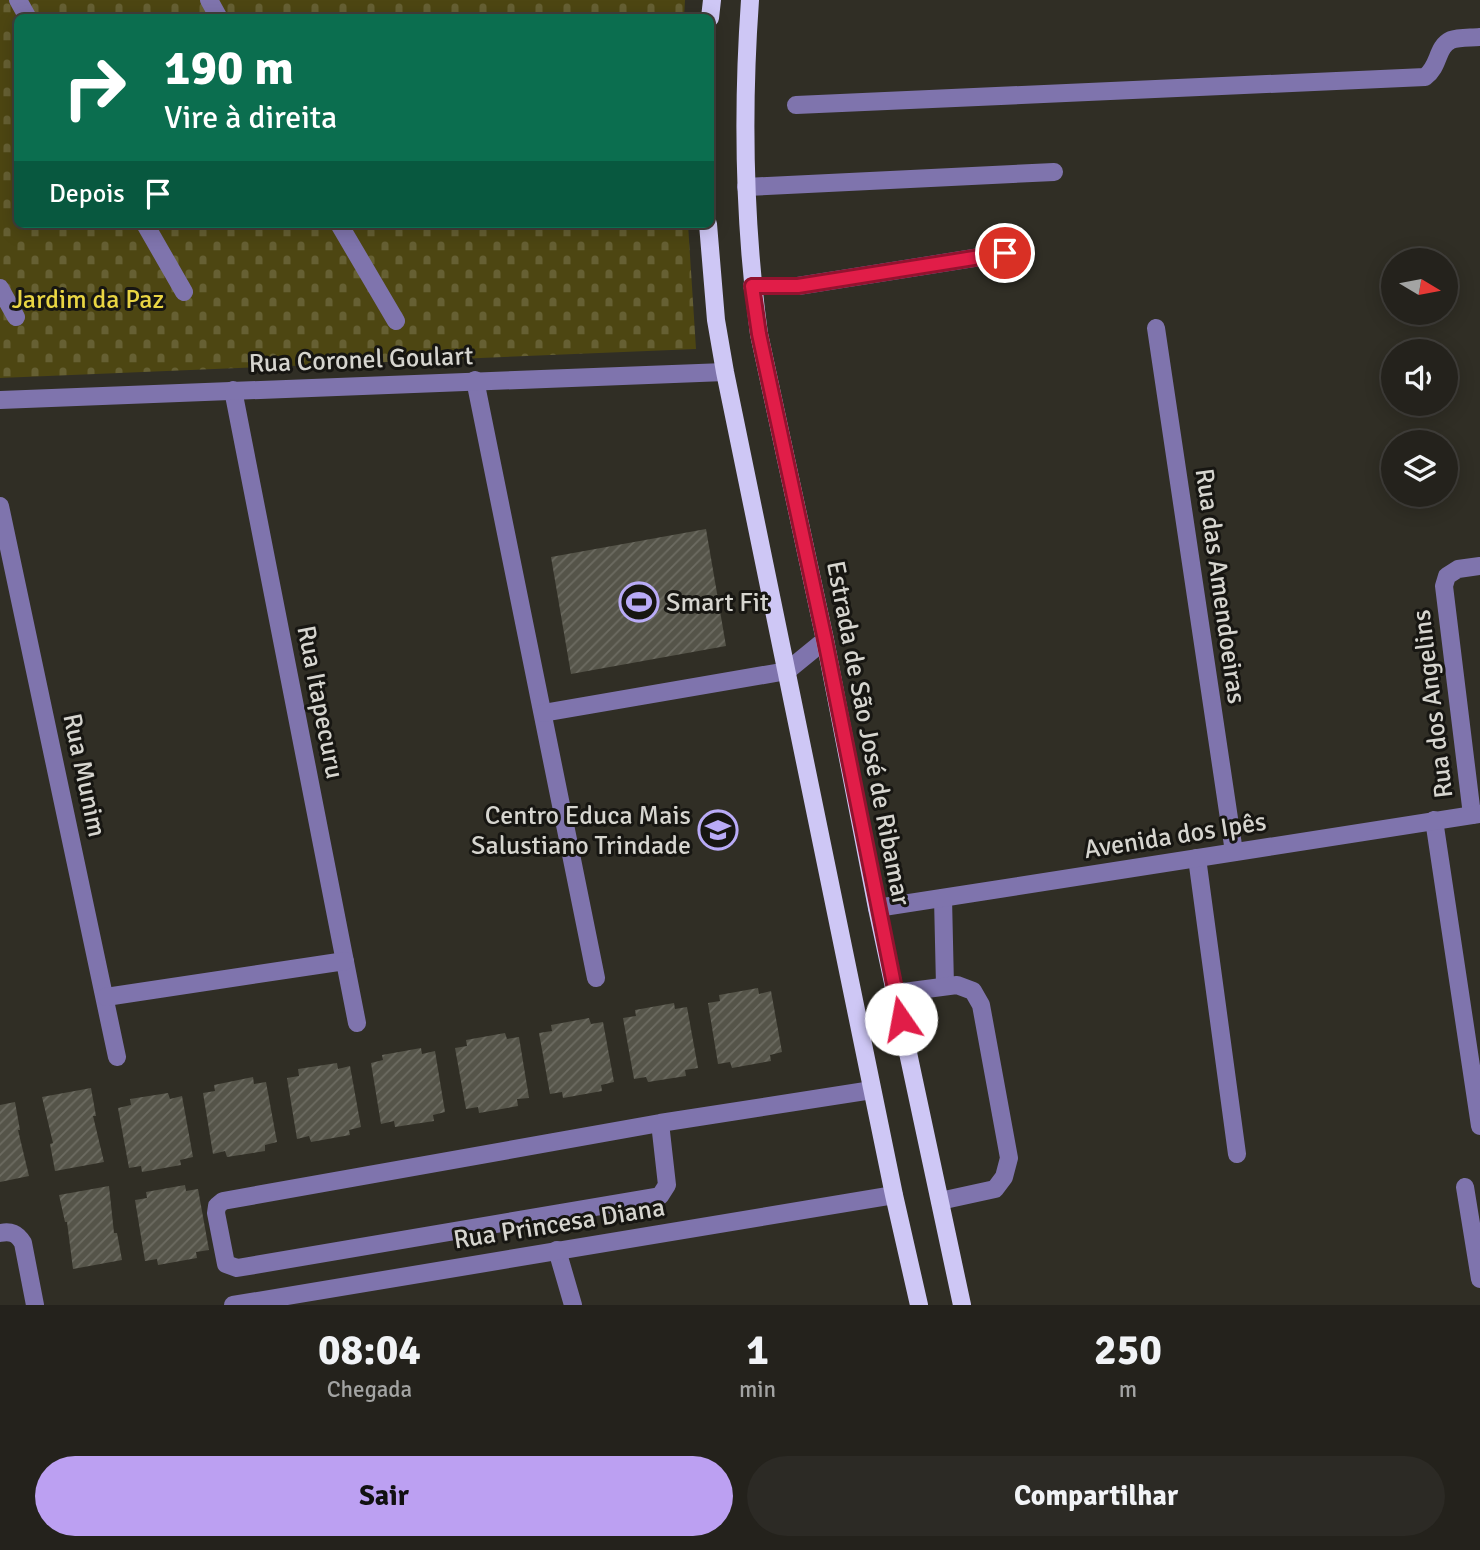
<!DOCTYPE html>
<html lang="pt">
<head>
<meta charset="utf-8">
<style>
  :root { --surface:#24221c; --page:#2c2a25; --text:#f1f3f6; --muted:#a3a4a3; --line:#413f3b; --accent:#bca0f2 }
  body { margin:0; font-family:Signika,sans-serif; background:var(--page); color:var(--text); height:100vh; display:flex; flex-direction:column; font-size:26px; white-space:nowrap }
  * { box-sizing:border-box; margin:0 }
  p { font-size:23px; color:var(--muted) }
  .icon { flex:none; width:38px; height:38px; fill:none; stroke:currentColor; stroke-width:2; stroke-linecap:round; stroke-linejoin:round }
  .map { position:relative; height:1305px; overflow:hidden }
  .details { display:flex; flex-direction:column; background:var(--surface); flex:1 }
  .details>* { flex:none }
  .banner { position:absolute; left:14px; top:14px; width:700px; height:214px; border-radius:10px; box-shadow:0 4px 18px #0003,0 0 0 2px var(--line); background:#0b6e4f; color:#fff; overflow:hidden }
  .needle { width:46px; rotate:100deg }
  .controls { position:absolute; left:1381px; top:248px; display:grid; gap:14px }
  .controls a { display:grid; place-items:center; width:77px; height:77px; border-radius:50%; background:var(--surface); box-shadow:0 4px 18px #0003,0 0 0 2px var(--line); font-size:35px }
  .pin { position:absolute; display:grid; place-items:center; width:60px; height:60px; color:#fff; margin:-30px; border:4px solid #fff; border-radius:50%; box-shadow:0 2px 7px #0007 }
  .me { position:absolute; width:77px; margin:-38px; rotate:348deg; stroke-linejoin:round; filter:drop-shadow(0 0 5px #0008) }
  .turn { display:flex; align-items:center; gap:24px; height:147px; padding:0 35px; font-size:32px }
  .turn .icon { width:91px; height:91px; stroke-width:2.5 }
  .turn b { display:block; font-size:49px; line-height:60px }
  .then { display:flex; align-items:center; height:66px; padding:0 35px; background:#0003; gap:14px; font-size:26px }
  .eta { display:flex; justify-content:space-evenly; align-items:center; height:119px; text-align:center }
  .eta b { font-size:42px; font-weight:800; line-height:49px }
  .cta { display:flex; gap:14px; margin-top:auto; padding:14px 35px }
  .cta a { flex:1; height:80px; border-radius:42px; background:var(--accent); color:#111; font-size:28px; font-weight:800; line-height:80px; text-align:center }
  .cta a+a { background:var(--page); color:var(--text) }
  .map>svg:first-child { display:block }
  .cemetery { fill:url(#cemetery-stones) }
  .building { fill:url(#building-hatch) }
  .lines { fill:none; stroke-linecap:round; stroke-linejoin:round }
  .minor { stroke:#7f74ad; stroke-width:18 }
  .major { stroke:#cec7f5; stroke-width:18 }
  .route-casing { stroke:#92132f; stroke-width:18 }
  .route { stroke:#e11d48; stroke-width:12 }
  .labels { text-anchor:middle; stroke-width:6; stroke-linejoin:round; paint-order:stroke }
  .park-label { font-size:26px; fill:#e9d543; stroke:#171612 }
  .street-label { font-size:26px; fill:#d6d5cf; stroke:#171612 }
  .poi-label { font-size:26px; fill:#d6d5cf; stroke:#171612; text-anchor:start }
</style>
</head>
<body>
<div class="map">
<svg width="1480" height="1305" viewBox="0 0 1480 1305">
  <defs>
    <pattern id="cemetery-stones" width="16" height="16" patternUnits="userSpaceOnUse" patternTransform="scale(1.75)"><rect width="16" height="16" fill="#4d4612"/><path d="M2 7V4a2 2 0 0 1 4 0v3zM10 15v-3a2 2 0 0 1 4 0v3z" fill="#666033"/></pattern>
    <pattern id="building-hatch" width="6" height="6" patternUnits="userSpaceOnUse" patternTransform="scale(1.75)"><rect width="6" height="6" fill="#555449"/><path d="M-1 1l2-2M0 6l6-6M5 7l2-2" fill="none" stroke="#6d6c62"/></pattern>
  </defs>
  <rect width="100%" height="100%" fill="#302e25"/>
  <polygon class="cemetery" points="0,0 685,0 684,18 18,18 18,224 688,224 696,349 0,378"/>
  <g class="building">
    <polygon points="706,529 726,646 571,674 551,557"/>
    <polygon points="758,988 759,994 771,991 782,1052 770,1055 771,1061 732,1068 730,1062 718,1064 708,1003 720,1001 719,995"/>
    <polygon points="674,1003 675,1009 687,1007 698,1068 685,1070 686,1076 648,1082 646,1077 634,1079 623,1018 636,1016 635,1010"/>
    <polygon points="589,1018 591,1024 603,1022 614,1082 601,1085 602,1091 563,1098 562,1092 550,1094 539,1033 552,1031 551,1025"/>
    <polygon points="505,1033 507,1039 519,1037 529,1098 517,1099 518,1106 479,1113 478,1107 466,1109 455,1048 467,1046 466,1040"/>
    <polygon points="421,1048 422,1054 435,1051 445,1112 433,1115 434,1121 395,1127 394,1121 381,1124 371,1063 383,1060 382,1055"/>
    <polygon points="337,1063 338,1069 350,1066 361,1127 349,1130 350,1135 311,1142 309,1136 297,1139 287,1078 299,1076 298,1069"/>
    <polygon points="253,1077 254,1084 266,1082 277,1142 265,1145 265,1151 227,1157 225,1151 213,1154 203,1093 215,1091 214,1085"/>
    <polygon points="91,1088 96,1116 93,1116 104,1162 55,1171 50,1144 53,1143 42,1097"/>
    <polygon points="168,1093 170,1099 182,1096 193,1157 180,1160 181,1165 142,1172 141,1166 129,1168 118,1108 131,1105 130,1099"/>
    <polygon points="15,1102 20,1130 18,1130 29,1176 0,1182 0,1105"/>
    <polygon points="185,1185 186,1191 198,1189 209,1250 196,1252 197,1258 158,1265 157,1259 145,1261 135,1200 147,1198 146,1192"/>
    <polygon points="109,1186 114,1233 117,1233 122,1260 73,1269 67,1222 65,1222 59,1195"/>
  </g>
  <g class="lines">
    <g class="minor">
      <polyline points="18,0 28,18"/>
      <polyline points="209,0 219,18"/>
      <path d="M796,105L1425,77C1440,66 1436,47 1451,40C1459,37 1471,38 1480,37"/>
      <polyline points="746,187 1054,172"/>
      <polyline points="145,224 184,292"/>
      <polyline points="339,224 396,321"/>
      <polyline points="752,286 798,286 1005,253"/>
      <polyline points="0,288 16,317"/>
      <polyline points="1156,328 1234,852"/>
      <polyline points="475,380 596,978"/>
      <polyline points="233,390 357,1023"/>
      <polyline points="0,400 725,372"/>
      <polyline points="0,506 117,1057"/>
      <polyline points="543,713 787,671 825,640"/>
      <polyline points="1472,815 1444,586 1447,576 1458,569 1480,566"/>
      <polyline points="1434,820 1480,1126"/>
      <polyline points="1197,858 1237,1154"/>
      <polyline points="943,898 945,986"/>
      <polyline points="877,908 1480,814"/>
      <polyline points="896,993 957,985 973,991 981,1005 1009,1158 1004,1177 995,1189 940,1201"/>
      <polyline points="106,997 345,961"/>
      <polyline points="660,1123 667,1185 660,1196 237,1268 226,1264 216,1213 217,1206 223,1201 660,1123 872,1090"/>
      <polyline points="1465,1187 1480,1279"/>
      <path d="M0,1233C11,1231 17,1233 23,1243L35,1305"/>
      <polyline points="557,1250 573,1305"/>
      <polyline points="233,1305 894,1195"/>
    </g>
    <g class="major">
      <path d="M750,0C742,112 744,223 759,334L825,640L877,908L962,1305"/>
      <polyline points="710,18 712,0"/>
      <polyline points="708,224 716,320 725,372 894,1195 919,1305"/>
    </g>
  </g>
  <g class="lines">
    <g class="route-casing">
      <polyline id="route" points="901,1019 825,640 759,334 752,286 798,286 1005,253"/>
    </g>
    <use href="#route" class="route"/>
  </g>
  <defs>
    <g id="stadium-ring" transform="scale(2.0125)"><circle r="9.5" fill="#171612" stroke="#b9abf7" stroke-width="1.5"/><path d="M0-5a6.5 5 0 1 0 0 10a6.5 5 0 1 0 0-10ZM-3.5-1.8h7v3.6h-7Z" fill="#b9abf7"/></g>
    <g id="school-ring" transform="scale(2.0125)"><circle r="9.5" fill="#171612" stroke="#b9abf7" stroke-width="1.5"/><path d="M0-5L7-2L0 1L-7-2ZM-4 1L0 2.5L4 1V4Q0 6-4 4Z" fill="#b9abf7"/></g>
  </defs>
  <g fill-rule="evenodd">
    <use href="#stadium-ring" x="639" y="602"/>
    <use href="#school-ring" x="718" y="830"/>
  </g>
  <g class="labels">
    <g class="park-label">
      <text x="88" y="308">Jardim da Paz</text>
    </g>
    <g class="street-label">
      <text transform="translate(361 359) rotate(-2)" y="9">Rua Coronel Goulart</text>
      <text transform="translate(1221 586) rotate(82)" y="9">Rua das Amendoeiras</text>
      <text transform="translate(321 702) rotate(79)" y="9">Rua Itapecuru</text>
      <text transform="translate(1432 704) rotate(-97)" y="9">Rua dos Angelins</text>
      <text transform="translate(869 733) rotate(79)" y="9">Estrada de São José de Ribamar</text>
      <text transform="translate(85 775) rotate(78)" y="9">Rua Munim</text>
      <text transform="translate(1175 835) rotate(-9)" y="9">Avenida dos Ipês</text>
      <text transform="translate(559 1223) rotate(-9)" y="9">Rua Princesa Diana</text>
    </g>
    <g class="poi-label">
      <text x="666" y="611">Smart Fit</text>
      <text x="691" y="824" text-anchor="end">Centro Educa Mais<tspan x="691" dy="30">Salustiano Trindade</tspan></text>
    </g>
  </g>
</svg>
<div class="controls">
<a><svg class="needle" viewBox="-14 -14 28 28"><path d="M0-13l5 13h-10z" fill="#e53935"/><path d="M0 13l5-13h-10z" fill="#a3a4a3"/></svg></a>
<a><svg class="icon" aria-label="sound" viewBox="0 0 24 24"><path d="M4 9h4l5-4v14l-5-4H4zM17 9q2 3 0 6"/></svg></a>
<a><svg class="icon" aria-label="layers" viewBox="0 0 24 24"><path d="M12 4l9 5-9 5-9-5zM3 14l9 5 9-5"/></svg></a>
</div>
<div class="pin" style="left:1005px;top:253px;background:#d93025"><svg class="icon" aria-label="arrive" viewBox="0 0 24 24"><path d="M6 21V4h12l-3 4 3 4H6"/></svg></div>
<svg class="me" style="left:901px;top:1019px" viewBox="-20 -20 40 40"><circle r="19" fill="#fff"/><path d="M0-13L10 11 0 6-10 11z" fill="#e11d48"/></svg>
<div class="banner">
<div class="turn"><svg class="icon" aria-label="right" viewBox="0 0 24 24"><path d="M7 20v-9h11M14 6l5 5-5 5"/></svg><div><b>190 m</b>Vire à direita</div></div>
<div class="then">Depois<svg class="icon" aria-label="arrive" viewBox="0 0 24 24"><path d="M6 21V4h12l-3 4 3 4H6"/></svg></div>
</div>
</div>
<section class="details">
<div class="eta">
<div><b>08:04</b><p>Chegada</p></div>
<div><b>1</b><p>min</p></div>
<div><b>250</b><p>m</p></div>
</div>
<div class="cta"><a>Sair</a><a>Compartilhar</a></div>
</section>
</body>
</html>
